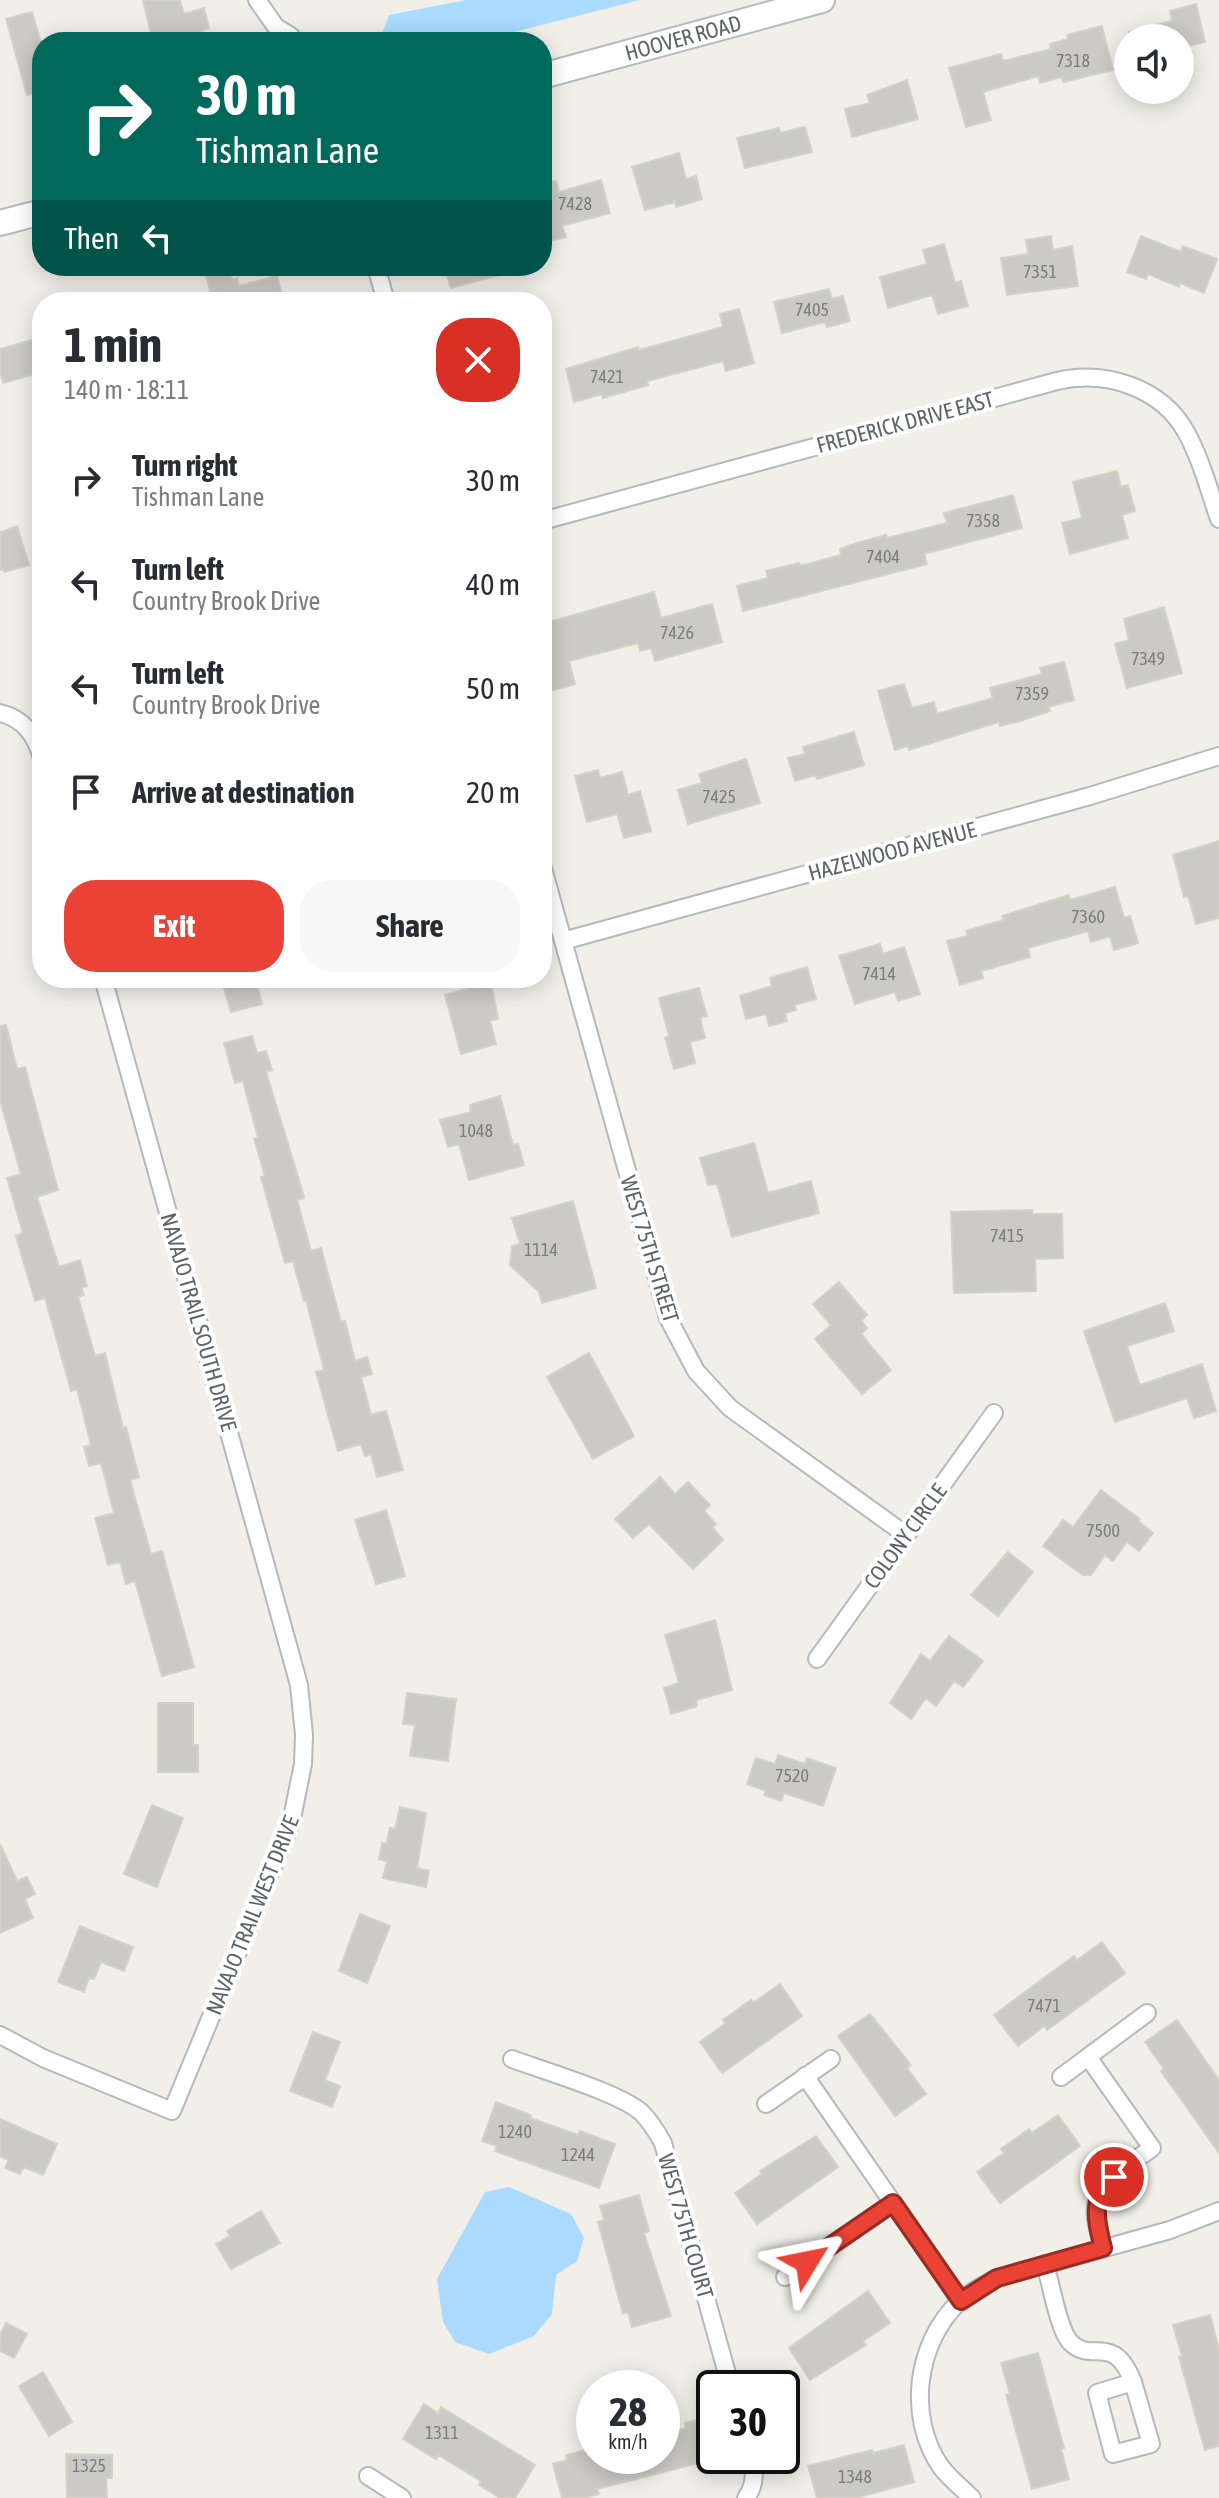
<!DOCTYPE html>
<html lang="en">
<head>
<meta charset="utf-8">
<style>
  :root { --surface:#fff; --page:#f7f7f7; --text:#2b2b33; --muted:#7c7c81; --accent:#ea4335 }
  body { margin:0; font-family:"Asap Condensed",sans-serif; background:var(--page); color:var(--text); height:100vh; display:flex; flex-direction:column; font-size:30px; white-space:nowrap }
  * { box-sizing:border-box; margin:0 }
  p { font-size:26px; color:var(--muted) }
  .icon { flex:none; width:44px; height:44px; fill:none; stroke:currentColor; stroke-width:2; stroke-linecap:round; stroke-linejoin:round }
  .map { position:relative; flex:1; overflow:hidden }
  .details { position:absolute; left:32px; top:292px; width:520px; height:696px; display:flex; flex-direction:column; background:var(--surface); border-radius:32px; box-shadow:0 4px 20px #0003 }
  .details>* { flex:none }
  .hud { position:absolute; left:32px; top:32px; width:520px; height:244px; border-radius:32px; box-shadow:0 4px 20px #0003; background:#00695c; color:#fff; overflow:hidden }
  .buttons { position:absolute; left:1114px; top:24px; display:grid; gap:16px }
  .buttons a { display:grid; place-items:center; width:80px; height:80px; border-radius:50%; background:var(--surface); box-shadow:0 4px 20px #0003; font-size:40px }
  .speed { position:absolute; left:576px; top:2370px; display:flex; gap:16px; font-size:40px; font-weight:700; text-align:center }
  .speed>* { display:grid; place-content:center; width:104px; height:104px; border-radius:50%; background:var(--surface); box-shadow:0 4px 20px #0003; line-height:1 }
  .speed small { font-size:20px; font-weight:400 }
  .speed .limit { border:4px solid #111; border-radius:12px; background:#fff; color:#111 }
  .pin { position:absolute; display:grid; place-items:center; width:68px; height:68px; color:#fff; margin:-34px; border:4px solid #fff; border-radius:50%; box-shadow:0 2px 8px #0007 }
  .me { position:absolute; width:88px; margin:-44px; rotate:55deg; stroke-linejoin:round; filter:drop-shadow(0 0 6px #0008) }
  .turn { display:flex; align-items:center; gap:28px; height:168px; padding:0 32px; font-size:36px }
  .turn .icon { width:104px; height:104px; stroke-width:2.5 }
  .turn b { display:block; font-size:56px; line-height:68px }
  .then { display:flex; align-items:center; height:76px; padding:0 32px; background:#0003; gap:16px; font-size:30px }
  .round { display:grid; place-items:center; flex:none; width:84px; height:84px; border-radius:32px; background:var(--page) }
  .summary { display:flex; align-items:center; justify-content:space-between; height:136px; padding:0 32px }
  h1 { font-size:48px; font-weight:700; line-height:60px }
  .primary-button { display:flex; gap:16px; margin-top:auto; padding:16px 32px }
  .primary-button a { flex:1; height:92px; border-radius:32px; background:var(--accent); color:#fff; font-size:32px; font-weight:700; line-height:92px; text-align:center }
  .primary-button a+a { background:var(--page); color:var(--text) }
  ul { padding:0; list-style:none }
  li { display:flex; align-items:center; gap:24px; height:104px; padding:0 32px }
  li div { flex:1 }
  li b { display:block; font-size:30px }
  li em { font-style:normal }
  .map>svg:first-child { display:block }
  .water { fill:#aadaff }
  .building { fill:#cccac5; stroke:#d6d1c6; stroke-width:2 }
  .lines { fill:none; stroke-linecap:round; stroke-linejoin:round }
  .street-casing { stroke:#b5b8bc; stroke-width:20 }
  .secondary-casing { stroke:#b6babf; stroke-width:28 }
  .street { stroke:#fff; stroke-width:16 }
  .secondary { stroke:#fff; stroke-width:24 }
  .route-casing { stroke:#982c22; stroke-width:20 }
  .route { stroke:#ea4335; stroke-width:14 }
  .labels { text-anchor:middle; stroke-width:8; stroke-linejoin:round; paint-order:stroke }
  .number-label { font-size:18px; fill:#7a7d7f }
  .street-label { font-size:22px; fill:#5f6368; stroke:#fff }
</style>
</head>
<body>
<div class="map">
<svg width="1219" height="2498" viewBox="0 0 1219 2498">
  <rect width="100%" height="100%" fill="#f1efe8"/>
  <g class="water">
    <polygon points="466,0 640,0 475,42 379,42 389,15"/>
    <polygon points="509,2187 571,2214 584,2238 577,2261 556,2275 552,2314 534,2336 489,2354 455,2342 443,2322 437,2279 485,2192"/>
  </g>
  <g class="building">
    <polygon points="143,0 180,0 184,14 204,8 209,28 201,31 204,42 153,42"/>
    <polygon points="1196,4 1205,42 1180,48 1180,38 1130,38 1129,32 1172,21 1170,11"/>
    <polygon points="32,12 42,47 42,91 27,95 6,19"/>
    <polygon points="1102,26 1113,70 1063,82 1062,77 1040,83 1038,76 983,92 991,120 966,127 949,68 1001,54 1003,61 1051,49 1050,44 1068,39 1067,35"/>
    <polygon points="907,80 918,119 852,137 845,109 870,103 867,95"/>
    <polygon points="805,127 812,152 745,168 737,138 779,128 780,133"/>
    <polygon points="679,153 686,179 696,176 702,199 676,207 675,202 645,210 632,167"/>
    <polygon points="601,180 610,213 562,226 566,237 546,242 542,229 542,184 556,181 559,192"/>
    <polygon points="1051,236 1053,250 1072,246 1078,286 1007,295 1001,258 1028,254 1026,240"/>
    <polygon points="1141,236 1181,252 1183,246 1217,259 1204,293 1180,283 1179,287 1148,274 1146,279 1127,272"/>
    <polygon points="944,244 955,283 961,281 968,306 938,314 932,295 888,308 880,277 927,264 923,250"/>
    <polygon points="444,266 509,266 510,272 451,288"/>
    <polygon points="229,270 232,280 237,278 239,286 277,276 284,302 202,302 201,297 211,294 206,276"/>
    <polygon points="829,289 832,299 843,296 850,321 827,327 825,322 782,333 774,302"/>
    <polygon points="739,309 754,363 726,371 723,361 647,381 648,385 603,398 602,394 574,402 566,369 638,347 639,350 723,327 720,314"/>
    <polygon points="42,337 42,372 3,383 0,371 0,349"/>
    <polygon points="1117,471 1121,487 1128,485 1135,511 1122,515 1128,538 1070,554 1062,523 1082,518 1073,482"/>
    <polygon points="1013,495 1022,528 924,554 927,564 743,611 737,586 768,578 766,571 799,563 800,566 841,555 840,549 857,543 886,535 887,538 947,523 944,513"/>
    <polygon points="17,526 29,565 4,572 3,569 0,570 0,532"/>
    <polygon points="654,592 661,618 712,604 722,642 655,661 651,648 640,651 638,643 569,661 575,684 550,691 543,666 548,665 542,641 542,624"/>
    <polygon points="1164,607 1182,673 1127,688 1115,644 1129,640 1124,619"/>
    <polygon points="1064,662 1074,700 1048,707 1050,711 1020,721 1000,726 999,722 909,750 908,746 895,750 878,691 904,684 912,708 934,702 937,714 993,698 990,688 1042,674 1040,668"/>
    <polygon points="854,732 864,765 817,779 816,775 795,781 788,758 805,754 803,747"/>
    <polygon points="746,759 760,803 688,824 678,790 702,783 699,774"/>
    <polygon points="598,770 600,778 622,772 628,795 640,791 651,831 624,838 617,814 587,822 575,776"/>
    <polygon points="1219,841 1219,918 1196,924 1188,896 1184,897 1173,855"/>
    <polygon points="1115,887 1124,918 1130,916 1138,943 1114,950 1110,936 1091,942 1088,931 1028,948 1030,957 981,971 983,978 960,985 947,941 968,936 966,931 1004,920 1002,916 1069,895 1070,900"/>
    <polygon points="880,944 883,954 904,947 920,994 898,1001 895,992 855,1004 839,956"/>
    <polygon points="807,967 816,999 794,1005 796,1010 785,1013 787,1021 769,1026 766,1014 746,1019 740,996 772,986 770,978"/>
    <polygon points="221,978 255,978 262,1004 231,1012"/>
    <polygon points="491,983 498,1019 490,1021 496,1044 461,1054 445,995"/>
    <polygon points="699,988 707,1016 700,1018 705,1038 690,1042 695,1063 674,1069 665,1038 669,1036 659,998"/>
    <polygon points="6,1025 17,1069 25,1067 58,1190 37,1197 59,1267 80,1260 87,1286 81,1288 84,1295 78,1297 95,1356 105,1353 123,1428 126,1427 139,1477 130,1480 151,1554 162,1551 194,1667 162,1676 135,1581 126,1584 120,1562 108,1565 95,1518 114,1513 101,1463 89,1466 84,1447 91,1445 77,1389 71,1391 45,1298 35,1301 16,1236 23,1233 7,1178 21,1174 0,1100 0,1026"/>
    <polygon points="252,1036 257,1053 266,1051 272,1070 266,1072 303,1193 304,1198 297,1200 311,1251 321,1248 341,1322 345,1321 355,1361 367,1357 372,1374 361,1377 371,1415 386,1411 403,1470 377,1477 371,1454 365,1456 361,1444 338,1451 316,1372 324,1370 306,1300 304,1301 293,1261 285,1263 261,1177 265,1176 254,1139 258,1138 243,1081 235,1083 224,1043"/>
    <polygon points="500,1096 513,1145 518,1144 524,1165 469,1180 459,1144 448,1147 440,1120 471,1112 470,1105"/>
    <polygon points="754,1143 768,1193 811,1181 819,1213 732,1237 717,1184 708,1185 700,1158"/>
    <polygon points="573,1201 596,1288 542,1303 539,1292 510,1265 512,1246 520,1244 512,1218"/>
    <polygon points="1032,1210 1032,1214 1062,1214 1063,1258 1035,1259 1036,1291 954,1293 951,1212"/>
    <polygon points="839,1282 867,1315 861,1321 867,1328 861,1334 891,1370 862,1394 815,1339 831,1325 813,1304"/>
    <polygon points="1165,1303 1174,1331 1127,1346 1140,1385 1202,1364 1216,1411 1194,1418 1187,1398 1115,1422 1084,1331"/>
    <polygon points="589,1353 634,1436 593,1459 547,1377"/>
    <polygon points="660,1477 675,1494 688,1482 710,1505 704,1511 716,1524 712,1527 723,1540 693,1569 649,1524 633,1538 615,1519"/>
    <polygon points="1101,1490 1140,1519 1138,1521 1153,1533 1139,1551 1127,1542 1113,1561 1105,1555 1091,1575 1083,1575 1043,1546 1063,1520 1073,1527"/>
    <polygon points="386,1510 405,1576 376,1584 355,1520"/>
    <polygon points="1008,1552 1033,1572 998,1616 971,1595"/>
    <polygon points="715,1620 732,1690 696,1700 697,1706 671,1714 664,1688 679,1683 665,1635"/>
    <polygon points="949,1636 983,1661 963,1687 954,1681 936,1706 926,1698 911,1719 890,1703 921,1654 930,1661"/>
    <polygon points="407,1693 456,1699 448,1761 410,1756 415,1725 403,1724"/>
    <polygon points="158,1703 193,1703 193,1745 198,1745 198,1772 158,1772"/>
    <polygon points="778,1755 805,1764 807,1758 836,1768 823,1806 784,1793 781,1801 764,1795 766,1791 747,1784 756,1758 775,1764"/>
    <polygon points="152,1805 183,1818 157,1887 124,1874"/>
    <polygon points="400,1807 426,1813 417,1868 429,1871 426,1887 383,1878 387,1861 379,1859 382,1843 386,1844 390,1828 395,1829"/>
    <polygon points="0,1844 17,1881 27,1877 35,1894 25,1899 33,1918 0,1933"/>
    <polygon points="360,1914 390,1926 367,1983 339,1971"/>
    <polygon points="80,1926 133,1947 124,1971 101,1962 94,1979 89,1978 84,1992 58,1982"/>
    <polygon points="1102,1942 1125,1973 1047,2030 1044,2026 1018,2046 994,2015 1074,1956 1077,1960"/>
    <polygon points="780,1984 802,2016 722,2073 700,2042 726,2023 723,2020 751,2000 753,2003"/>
    <polygon points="870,2014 911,2065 907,2068 926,2094 895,2116 838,2036"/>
    <polygon points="1177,2020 1219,2080 1219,2153 1161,2071 1164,2069 1145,2042"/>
    <polygon points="313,2032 340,2042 325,2080 340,2086 332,2107 290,2091"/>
    <polygon points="496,2102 531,2115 530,2118 578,2135 580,2131 615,2144 599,2188 495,2151 497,2146 482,2141"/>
    <polygon points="1058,2115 1080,2146 1000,2203 977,2172 1004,2153 1001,2149 1029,2129 1032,2133"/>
    <polygon points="0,2119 57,2144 43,2175 24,2167 20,2174 5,2168 9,2160 0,2156"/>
    <polygon points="816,2136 838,2167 757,2224 735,2193 762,2174 760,2171"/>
    <polygon points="639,2195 649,2231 644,2233 671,2316 632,2327 628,2312 623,2314 598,2222 604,2220 600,2206"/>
    <polygon points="261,2211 280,2243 231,2269 216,2244 230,2236 227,2231"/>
    <polygon points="868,2291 890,2323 863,2341 866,2345 810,2380 789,2348"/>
    <polygon points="1210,2315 1219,2349 1219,2446 1205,2450 1179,2357 1182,2356 1173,2325"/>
    <polygon points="6,2323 27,2334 14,2358 0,2351 0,2335"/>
    <polygon points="1038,2353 1064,2448 1061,2449 1069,2479 1032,2489 1006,2395 1010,2394 1001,2363"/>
    <polygon points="43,2372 72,2422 49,2436 19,2386"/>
    <polygon points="424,2404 438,2413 441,2407 535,2465 515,2498 500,2498 479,2485 481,2481 438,2455 436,2459 403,2439"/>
    <polygon points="714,2416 714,2459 597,2489 599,2494 583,2498 562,2498 553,2464 567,2460 566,2455 594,2448 594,2456 662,2456 662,2435 686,2428 685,2423"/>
    <polygon points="904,2445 914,2482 856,2498 817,2498 808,2466 872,2450 873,2453"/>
    <polygon points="66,2454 112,2455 112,2478 106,2478 107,2498 67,2498"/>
  </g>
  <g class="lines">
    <g class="street-casing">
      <g id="street">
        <polyline points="257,0 276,27 291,36"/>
        <polyline points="376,266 386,302"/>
        <path d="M542,521L1057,381C1105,370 1161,387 1186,432C1201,459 1209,490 1219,519"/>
        <path d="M0,713C23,718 36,736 42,758"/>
        <polyline points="542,865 668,1318 696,1371 730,1408 906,1535"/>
        <polyline points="563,941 1090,796 1219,756"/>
        <polyline points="817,1659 994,1413"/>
        <polyline points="0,2035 43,2058 172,2111 291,1823 303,1764 304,1735 299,1685 103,978"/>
        <path d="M1088,2057L1152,2148C1129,2165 1091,2184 1096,2218C1097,2228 1101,2238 1103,2248"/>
        <path d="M512,2059C544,2071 617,2092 641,2112C650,2121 657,2132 663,2143L731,2388"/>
        <polyline points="805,2076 961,2301"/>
        <polyline points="1061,2077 1147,2013"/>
        <polyline points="766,2104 831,2059"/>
        <path d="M1045,2264C1051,2283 1058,2328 1070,2342C1092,2365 1113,2331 1133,2382"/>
        <polyline points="785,2277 893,2203"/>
        <polygon points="1133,2382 1151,2444 1113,2454 1097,2393"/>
        <polyline points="368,2476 402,2498"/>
        <path d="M746,2498C756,2484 755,2472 750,2456"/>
        <path d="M972,2498C962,2488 949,2478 941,2467C906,2417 916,2342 960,2301C971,2291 984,2285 997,2278L1170,2230L1219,2211"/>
      </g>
    </g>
    <g class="secondary-casing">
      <g id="secondary">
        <path id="s1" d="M542,76L822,0"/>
        <polyline points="0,223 42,212"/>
      </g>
    </g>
    <use href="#street" class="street"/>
    <use href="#secondary" class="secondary"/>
  </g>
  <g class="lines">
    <g class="route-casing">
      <path id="route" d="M807,2262L893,2203L961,2301L997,2278L1103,2248C1096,2220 1090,2198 1114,2177"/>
    </g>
    <use href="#route" class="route"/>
  </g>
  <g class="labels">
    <g class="number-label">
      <text x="1073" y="67">7318</text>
      <text x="575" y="210">7428</text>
      <text x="1040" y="278">7351</text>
      <text x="812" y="316">7405</text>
      <text x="607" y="383">7421</text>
      <text x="983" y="527">7358</text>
      <text x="883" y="563">7404</text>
      <text x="677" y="639">7426</text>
      <text x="1148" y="665">7349</text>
      <text x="1032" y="700">7359</text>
      <text x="719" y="803">7425</text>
      <text x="1088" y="923">7360</text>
      <text x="879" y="980">7414</text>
      <text x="476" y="1137">1048</text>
      <text x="1007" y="1242">7415</text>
      <text x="541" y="1256">1114</text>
      <text x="1103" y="1537">7500</text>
      <text x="792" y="1782">7520</text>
      <text x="1044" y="2012">7471</text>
      <text x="515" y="2138">1240</text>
      <text x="578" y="2161">1244</text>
      <text x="442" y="2439">1311</text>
      <text x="89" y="2472">1325</text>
      <text x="855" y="2483">1348</text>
    </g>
    <g class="street-label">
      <text dy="8" stroke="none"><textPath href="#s1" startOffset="146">HOOVER ROAD</textPath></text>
      <text transform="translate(905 422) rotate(-15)" y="8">FREDERICK DRIVE EAST</text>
      <text transform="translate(892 851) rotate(-15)" y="8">HAZELWOOD AVENUE</text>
      <text transform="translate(650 1249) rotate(73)" y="8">WEST 75TH STREET</text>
      <text transform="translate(199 1322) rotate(74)" y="8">NAVAJO TRAIL SOUTH DRIVE</text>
      <text transform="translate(905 1536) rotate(-54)" y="8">COLONY CIRCLE</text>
      <text transform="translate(252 1915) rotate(-68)" y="8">NAVAJO TRAIL WEST DRIVE</text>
      <text transform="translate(686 2226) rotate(74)" y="8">WEST 75TH COURT</text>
    </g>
  </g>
</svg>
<div class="buttons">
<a><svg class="icon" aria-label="sound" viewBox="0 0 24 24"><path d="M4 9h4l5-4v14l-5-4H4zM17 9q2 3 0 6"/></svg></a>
</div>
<div class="speed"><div>28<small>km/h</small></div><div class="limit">30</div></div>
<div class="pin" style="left:1114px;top:2177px;background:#d93025"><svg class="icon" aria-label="arrive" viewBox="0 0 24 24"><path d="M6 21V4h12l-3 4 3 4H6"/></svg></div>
<svg class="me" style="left:807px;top:2262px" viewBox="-20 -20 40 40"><path d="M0-17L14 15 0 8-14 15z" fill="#ea4335" stroke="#fff" stroke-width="4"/></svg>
<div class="hud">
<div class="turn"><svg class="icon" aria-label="right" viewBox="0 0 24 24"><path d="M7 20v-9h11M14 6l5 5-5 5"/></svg><div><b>30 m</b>Tishman Lane</div></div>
<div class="then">Then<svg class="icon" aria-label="left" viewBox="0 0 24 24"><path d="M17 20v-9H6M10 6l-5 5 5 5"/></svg></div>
</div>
<section class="details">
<div class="summary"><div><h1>1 min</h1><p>140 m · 18:11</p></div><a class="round" style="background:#d93025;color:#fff"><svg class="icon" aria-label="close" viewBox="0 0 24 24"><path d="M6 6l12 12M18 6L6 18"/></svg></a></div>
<ul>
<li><svg class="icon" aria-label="right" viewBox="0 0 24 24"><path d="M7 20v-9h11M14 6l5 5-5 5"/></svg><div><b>Turn right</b><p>Tishman Lane</p></div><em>30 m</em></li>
<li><svg class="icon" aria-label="left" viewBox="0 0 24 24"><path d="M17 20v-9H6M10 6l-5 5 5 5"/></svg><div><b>Turn left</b><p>Country Brook Drive</p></div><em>40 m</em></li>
<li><svg class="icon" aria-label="left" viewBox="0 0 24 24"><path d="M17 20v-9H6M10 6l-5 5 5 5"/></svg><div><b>Turn left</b><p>Country Brook Drive</p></div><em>50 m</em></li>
<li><svg class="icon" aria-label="arrive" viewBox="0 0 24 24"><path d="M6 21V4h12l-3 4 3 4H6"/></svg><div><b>Arrive at destination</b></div><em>20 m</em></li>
</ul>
<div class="primary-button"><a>Exit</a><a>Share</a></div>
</section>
</div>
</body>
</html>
